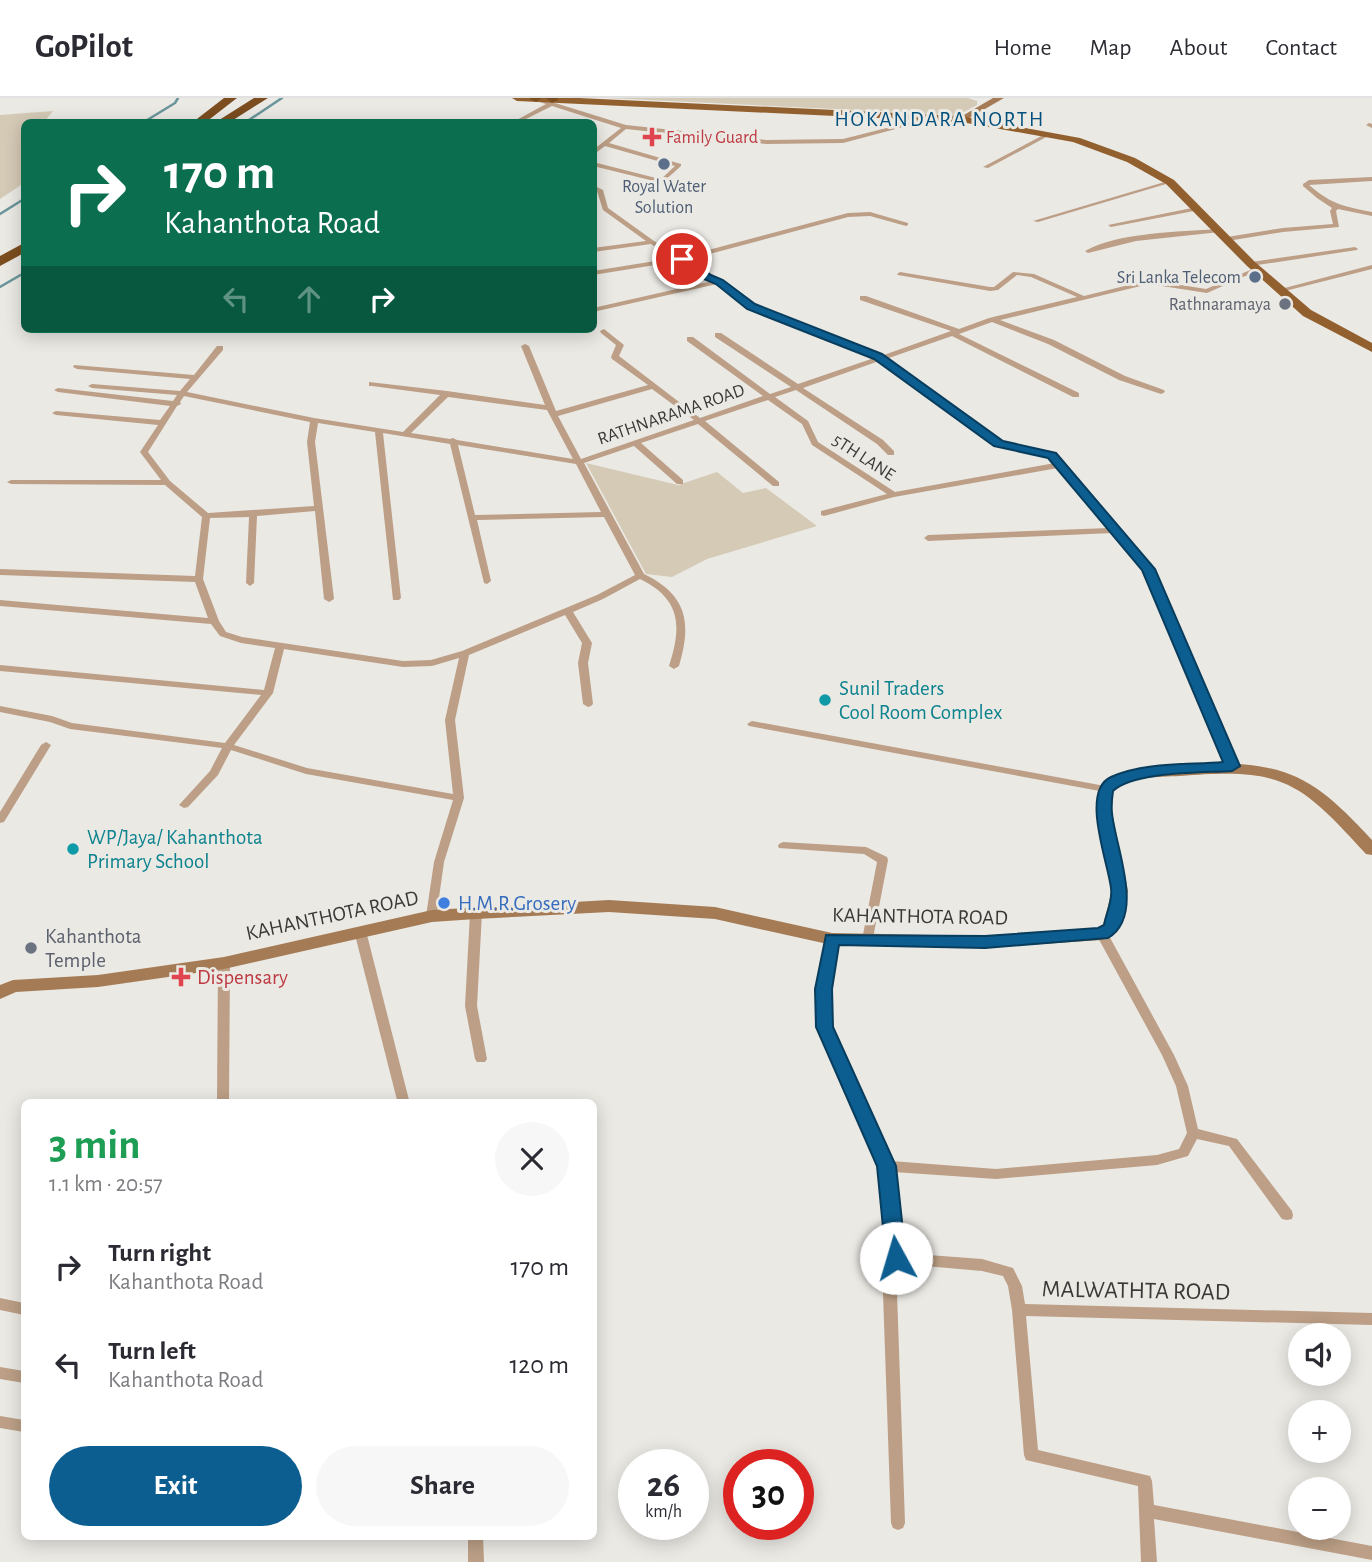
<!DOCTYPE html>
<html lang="en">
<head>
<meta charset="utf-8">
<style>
  :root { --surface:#fff; --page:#f7f7f7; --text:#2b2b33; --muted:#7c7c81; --line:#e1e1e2; --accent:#0c5e90 }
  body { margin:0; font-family:"Alegreya Sans",sans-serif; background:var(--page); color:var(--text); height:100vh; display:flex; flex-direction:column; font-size:26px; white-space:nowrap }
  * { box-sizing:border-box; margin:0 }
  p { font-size:23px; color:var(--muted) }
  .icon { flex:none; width:38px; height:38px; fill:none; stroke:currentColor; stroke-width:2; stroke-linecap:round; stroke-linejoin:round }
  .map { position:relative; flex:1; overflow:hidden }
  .details { position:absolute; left:21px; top:1001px; width:576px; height:441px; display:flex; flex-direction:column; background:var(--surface); border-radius:10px; box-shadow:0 4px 18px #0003 }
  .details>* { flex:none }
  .hud { position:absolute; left:21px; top:21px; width:576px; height:214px; border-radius:10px; box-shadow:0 4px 18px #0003; background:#0b6e4f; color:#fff; overflow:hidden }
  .fabs { position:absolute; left:1288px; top:1225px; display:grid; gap:14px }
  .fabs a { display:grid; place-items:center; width:63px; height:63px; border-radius:50%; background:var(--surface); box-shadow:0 4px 18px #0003; font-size:35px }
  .speed { position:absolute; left:618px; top:1351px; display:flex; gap:14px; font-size:35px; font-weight:700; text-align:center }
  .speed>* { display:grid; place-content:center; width:91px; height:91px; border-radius:50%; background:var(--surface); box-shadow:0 4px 18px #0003; line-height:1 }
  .speed small { font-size:18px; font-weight:400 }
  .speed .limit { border:10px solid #d22; background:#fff; color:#111 }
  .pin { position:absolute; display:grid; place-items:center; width:60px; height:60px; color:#fff; margin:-30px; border:4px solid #fff; border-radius:50%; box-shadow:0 2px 7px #0007 }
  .me { position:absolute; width:77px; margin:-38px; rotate:354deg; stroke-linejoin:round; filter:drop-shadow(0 0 5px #0008) }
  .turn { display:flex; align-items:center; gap:24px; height:147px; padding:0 28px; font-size:32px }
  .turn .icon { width:91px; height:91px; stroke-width:2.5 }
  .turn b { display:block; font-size:49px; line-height:60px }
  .lanes { display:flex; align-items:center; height:66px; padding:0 28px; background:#0003; justify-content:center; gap:35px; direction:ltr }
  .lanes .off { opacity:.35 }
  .round { display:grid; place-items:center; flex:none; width:74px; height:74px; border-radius:37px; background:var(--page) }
  .overview { display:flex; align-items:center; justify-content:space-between; height:119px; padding:0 28px }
  h1 { font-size:42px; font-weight:700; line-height:52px; color:#1e9e55 }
  .primary-button { display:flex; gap:14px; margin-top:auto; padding:14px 28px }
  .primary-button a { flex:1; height:80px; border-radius:42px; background:var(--accent); color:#fff; font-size:28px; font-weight:700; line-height:80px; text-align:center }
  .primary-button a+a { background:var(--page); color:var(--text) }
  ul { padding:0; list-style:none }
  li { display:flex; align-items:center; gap:21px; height:98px; padding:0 28px }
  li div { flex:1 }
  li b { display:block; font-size:26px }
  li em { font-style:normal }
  header { display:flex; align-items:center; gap:42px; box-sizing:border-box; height:98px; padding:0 35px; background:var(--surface); border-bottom:2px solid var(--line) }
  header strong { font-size:33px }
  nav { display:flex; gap:38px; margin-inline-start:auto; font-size:24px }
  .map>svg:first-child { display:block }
  .green { fill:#d5cab6 }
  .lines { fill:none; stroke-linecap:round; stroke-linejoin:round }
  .stream { stroke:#6a969b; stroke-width:2.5 }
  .street { fill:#bc9f86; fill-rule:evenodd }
  .secondary { fill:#a47b55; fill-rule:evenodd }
  .primary { fill:#92602f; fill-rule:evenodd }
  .highway { fill:#7b4d1f; fill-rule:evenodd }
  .route { fill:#0c5e90; stroke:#083d5e; stroke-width:2 }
  .health-dot { fill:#e0444e; stroke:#ebe9e4; stroke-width:2.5 }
  .service-dot { fill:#5c6f8a; stroke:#ebe9e4; stroke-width:2.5 }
  .worship-dot { fill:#6b7280; stroke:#ebe9e4; stroke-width:2.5 }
  .culture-dot { fill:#0f9aa8; stroke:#ebe9e4; stroke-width:2.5 }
  .shop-dot { fill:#3f7fe0; stroke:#ebe9e4; stroke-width:2.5 }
  .labels { text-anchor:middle; stroke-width:6; stroke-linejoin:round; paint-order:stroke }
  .far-health-label { font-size:18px; fill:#be3a42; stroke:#ebe9e4; text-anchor:start }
  .far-service-label { font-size:18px; fill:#4e5e75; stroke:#ebe9e4 }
  .far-worship-label { font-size:18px; fill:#5b616d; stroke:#ebe9e4; text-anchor:end }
  .far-street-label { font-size:18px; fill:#3a3937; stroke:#ebe9e4 }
  .far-quarter-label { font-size:21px; letter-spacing:2px; fill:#014f7c; stroke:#ebe9e4 }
  .culture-label { font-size:21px; fill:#0d838f; stroke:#ebe9e4; text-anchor:start }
  .shop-label { font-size:21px; fill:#366cbe; stroke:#ebe9e4; text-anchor:start }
  .street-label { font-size:21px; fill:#3a3937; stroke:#ebe9e4 }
  .worship-label { font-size:21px; fill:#5b616d; stroke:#ebe9e4; text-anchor:start }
  .health-label { font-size:21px; fill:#be3a42; stroke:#ebe9e4; text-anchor:start }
  .near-street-label { font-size:24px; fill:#3a3937; stroke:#ebe9e4 }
</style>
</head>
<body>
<header>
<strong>GoPilot</strong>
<nav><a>Home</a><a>Map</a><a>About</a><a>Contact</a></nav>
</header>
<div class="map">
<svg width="1372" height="1464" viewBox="0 0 1372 1464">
  <rect width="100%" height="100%" fill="#ebe9e4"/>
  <g class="green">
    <polygon points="608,0 968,0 977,3 977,7 958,17"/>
    <polygon points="53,13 44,24 24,24 24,85 0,101 0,17"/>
    <polygon points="586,365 678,387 717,374 743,395 766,390 817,428 707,461 672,479 646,476"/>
  </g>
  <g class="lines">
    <g class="stream">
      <polyline points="144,24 175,5 178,0"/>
      <polyline points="246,24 282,0"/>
      <polyline points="0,116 24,101"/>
      <polyline points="0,189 24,175"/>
    </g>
    <g class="street">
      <polygon points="534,0 539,0 626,27 766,42 843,41 934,18 937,20 843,45 766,46 626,31 609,45 681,66 681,68 662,85 659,83 660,82 675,68 605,48 593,57 593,52 621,30 552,8 520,24 513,24 546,6 534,2"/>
      <polygon points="1369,25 1372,26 1372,30 1366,27"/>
      <polygon points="1047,35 1052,36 988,70 983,69"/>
      <polygon points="593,64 656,80 657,81 654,83 593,68"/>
      <path d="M1372,79V83L1309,87C1333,107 1342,108 1372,114V118L1338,111L1336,113L1339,129L1283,134L1227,143L1224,141L1227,139L1283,130L1333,126L1330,113L1332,110L1317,100L1303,88V86L1309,82Z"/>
      <polygon points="1168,83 1173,84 1038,124 1033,123"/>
      <path d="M593,87L603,92L608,110L654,143L682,159L848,115L870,114L908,125V127L906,128L870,118L848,119L687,162L721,183L754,206L881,258L951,233L860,202V198H866L959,231L989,220L1077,199L1031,179L1017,177L998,192L990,193L898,177L897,176L900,174L990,189H994L1013,174L1034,176L1084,198L1149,182L1206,191L1255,170H1259V172L1207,195L1149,186L1000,222L1054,242L1125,278L1164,292L1165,294L1161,296L1119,282L1048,246L992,224L959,236L1079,295V299H1073L952,238L886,261L1001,344L1055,355L1152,471L1237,668L1236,670H1228L1227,668L1144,472L1113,435L928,443L924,440L928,437L1109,430L1058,370L894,399L824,418L821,417V413L887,396L812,347L802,326L768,302L705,323L779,384V388H773L698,326L641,345L683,382V386H677L634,348L584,365L644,476C687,497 692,524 679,568L674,571L669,568C682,528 681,501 640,481L603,501L573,514L592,545L588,565L593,606L591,608L588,609L583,606L578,565L582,545L565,517L469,557L455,622L464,700L444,764L436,821H428L426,818L434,764L453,702L306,676L231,652L218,677L188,709L184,710L179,707L210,673L222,650L70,631L50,624L0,614V608L52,618L72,625L225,645L261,597L0,573V567L264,592L275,550L241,545L220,538L211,526L0,508V502L208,520L195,484L0,477V471L195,478L202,419L165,387L11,386L7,384L11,382H161L140,354L158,327L56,317L52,315L56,313L160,322L170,308L58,294L54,292L58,290L173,303L177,297L92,290L88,288L92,286L180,293L190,281L77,271L73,269L74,267L194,277L217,248H223V252L187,294L314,320L403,334L440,297L372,288H369V284L447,293L545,307L521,248L525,246L529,248L556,313L648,287L612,261L611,259L616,247L601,235L600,233L604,231L624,247L619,258L700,320L763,298L687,243V239H693L770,296L791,289L715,239V235H721L798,286L874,260L748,210L717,186L593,214V210L712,183L680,163L593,177V173L674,160L651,146L593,154V150L646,143L603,112L597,93L593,91ZM879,263L995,348L1049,359L1055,365L895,394L818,344L808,323L775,299L796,292L877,346L888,357H894V353L883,342L803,290ZM652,291L694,322L581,361L558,318ZM184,298L310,324L307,344L314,408L208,415L170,383L148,354L177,308L181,306L180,304ZM448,299L547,312L573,361L457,342L453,340L450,341L411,335ZM318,325L375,334L393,502H399L401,500L383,335L450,346L484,485L487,486L491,483L477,422L604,419L635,477L597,497L462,553L431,562L403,563L242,539L226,534L219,523L203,481L210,420L249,419L246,485L250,488L254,485L257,418L315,413L324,501L329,504L334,501L315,344ZM458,347L576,366L601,414L475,417ZM284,551L403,569L432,568L459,560L445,622L453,696L307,670L234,647L273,595Z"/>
      <polygon points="1197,109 1200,111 1199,112 1111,129 1108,127"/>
      <path d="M1218,131L1220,132V134L1136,143L1088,155L1085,153C1118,134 1180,134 1218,131Z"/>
      <polygon points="1355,149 1358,151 1357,152 1251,168 1248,166 1251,164"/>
      <polygon points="1372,167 1372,171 1281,194 1277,192"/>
      <polygon points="752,623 1105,688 1110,691 1105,694 749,628 747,626"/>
      <polygon points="46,644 51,647 4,724 0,725 0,714 41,647"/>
      <polygon points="783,744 866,749 887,759 888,762 872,845 864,845 862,842 877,764 864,756 779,750 778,748 779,746"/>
      <polygon points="476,811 482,815 477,908 487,961 485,964 477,964 475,961 465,908 470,815"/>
      <polygon points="360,829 364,830 366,833 409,1002 408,1004 398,1004 397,1002 354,833 356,830"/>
      <polygon points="1102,832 1106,833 1108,836 1174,957 1188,988 1198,1031 1237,1041 1292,1113 1293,1117 1292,1121 1287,1122 1282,1121 1229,1048 1197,1041 1188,1058 1157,1067 996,1081 894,1074 902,1155 982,1161 1013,1170 1022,1188 1025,1206 1372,1215 1372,1227 1026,1218 1038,1352 1150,1378 1152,1383 1154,1407 1372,1448 1372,1462 1154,1421 1157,1464 1141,1464 1138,1388 1026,1362 1024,1357 1012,1212 1008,1188 1003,1178 982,1173 902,1166 897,1195 905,1425 903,1430 898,1432 893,1430 891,1425 883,1195 889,1160 881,1068 818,929 818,891 826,841 828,838 836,838 838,841 830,891 830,929 891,1063 996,1071 1157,1057 1179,1051 1187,1035 1176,988 1162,957 1096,836 1098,833"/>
      <polygon points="224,861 228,862 230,865 229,1004 217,1004 218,865 220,862"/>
      <polygon points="0,1200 24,1205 24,1217 0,1212"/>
      <polygon points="0,1269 24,1273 24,1285 0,1281"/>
      <polygon points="0,1318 24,1322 24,1334 0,1330"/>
      <polygon points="468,1438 483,1438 484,1464 468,1464"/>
    </g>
    <g class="secondary">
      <polygon points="993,0 1004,0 964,23 957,21"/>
      <path d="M1212,665C1293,665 1319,685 1372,742V757L1366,756C1298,681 1282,670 1180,678C1156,679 1132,678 1113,693L1112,714L1128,793L1119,830L1117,834L1102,842L984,850L832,847L715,821L609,814L476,821L432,824L224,871L98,889L16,894L0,901V887L13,882L98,877L224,859L432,812L609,802L715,809L832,835L984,838L1098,830L1103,827L1112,793L1096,714L1100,688C1131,665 1175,668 1212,665Z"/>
    </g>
    <polygon class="primary" points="512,0 579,0 961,18 1080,40 1135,60 1174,82 1255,164 1311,212 1372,245 1372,254 1303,218 1247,168 1166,86 1127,64 1073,44 961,24 517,3"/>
    <g class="highway">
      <polygon points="224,0 237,0 206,24 193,24"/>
      <polygon points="254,0 268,0 230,24 216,24"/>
      <polygon points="542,0 536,4 530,1 530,0"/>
      <polygon points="546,0 558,0 558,2 552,5"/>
      <polygon points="24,145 24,155 0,168 0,158"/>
    </g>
  </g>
  <path class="route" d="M679,159H686L711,177L723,182L755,206L882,256L1003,343L1056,355L1155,471L1240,668L1232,673C1203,675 1134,673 1113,693C1112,700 1111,708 1112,715C1115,749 1146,817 1108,840L985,850L839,847L832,891L833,929L896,1068L906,1160L903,1166L896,1168L889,1166L886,1160L877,1068L816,929L815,891L826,837L985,838L1098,830L1104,827C1106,816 1113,802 1111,790C1108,764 1080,693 1111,679C1144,664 1188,667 1223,664L1142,472L1048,360L994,348L874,261L747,211L716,186L704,181L679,163Z"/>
  <g class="health-dot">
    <path d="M648.5 28.5h7v7h7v7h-7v7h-7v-7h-7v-7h7z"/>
    <path d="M177.5 868.5h7v7h7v7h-7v7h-7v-7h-7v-7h7z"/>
  </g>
  <g class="service-dot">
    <circle cx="664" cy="66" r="7"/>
    <circle cx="1255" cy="179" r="7"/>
  </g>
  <g class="worship-dot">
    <circle cx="1285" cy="206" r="7"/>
    <circle cx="31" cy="850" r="7"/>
  </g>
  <g class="culture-dot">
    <circle cx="825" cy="602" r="7"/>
    <circle cx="73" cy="751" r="7"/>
  </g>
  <circle class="shop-dot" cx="444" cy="805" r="7"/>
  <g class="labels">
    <g class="far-health-label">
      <text x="666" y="45">Family Guard</text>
    </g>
    <g class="far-service-label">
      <text x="664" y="94">Royal Water<tspan x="664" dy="21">Solution</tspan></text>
      <text x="1241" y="185" text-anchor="end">Sri Lanka Telecom</text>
    </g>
    <g class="far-worship-label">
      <text x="1271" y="212">Rathnaramaya</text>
    </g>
    <g class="far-street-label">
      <text transform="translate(671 316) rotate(-19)" y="6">RATHNARAMA ROAD</text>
      <text transform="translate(864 359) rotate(33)" y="6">5TH LANE</text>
    </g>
    <g class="far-quarter-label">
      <text x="940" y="28">HOKANDARA NORTH</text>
    </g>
    <g class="culture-label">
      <text x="839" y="597">Sunil Traders<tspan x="839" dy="24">Cool Room Complex</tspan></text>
      <text x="87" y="746">WP/Jaya/ Kahanthota<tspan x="87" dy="24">Primary School</tspan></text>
    </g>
    <g class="shop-label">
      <text x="458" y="812">H.M.R.Grosery</text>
    </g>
    <g class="street-label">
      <text transform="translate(332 817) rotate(-12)" y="7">KAHANTHOTA ROAD</text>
      <text transform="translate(920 818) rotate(1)" y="7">KAHANTHOTA ROAD</text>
    </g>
    <g class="worship-label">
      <text x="45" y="845">Kahanthota<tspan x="45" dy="24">Temple</tspan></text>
    </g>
    <g class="health-label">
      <text x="197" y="886">Dispensary</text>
    </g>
    <g class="near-street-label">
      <text transform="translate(1136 1192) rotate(1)" y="8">MALWATHTA ROAD</text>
    </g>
  </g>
</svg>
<div class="fabs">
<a><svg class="icon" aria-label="sound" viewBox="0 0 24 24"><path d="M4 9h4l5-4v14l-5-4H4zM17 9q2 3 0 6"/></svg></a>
<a>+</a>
<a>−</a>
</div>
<div class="speed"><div>26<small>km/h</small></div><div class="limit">30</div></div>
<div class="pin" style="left:682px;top:161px;background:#d93025"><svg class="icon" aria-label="arrive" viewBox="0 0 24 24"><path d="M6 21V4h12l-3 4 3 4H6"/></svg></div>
<svg class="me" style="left:896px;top:1160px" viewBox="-20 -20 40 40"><circle r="19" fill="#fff"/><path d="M0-13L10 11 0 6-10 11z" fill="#0c5e90"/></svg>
<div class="hud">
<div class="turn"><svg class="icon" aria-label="right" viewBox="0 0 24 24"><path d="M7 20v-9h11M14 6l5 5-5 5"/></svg><div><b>170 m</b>Kahanthota Road</div></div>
<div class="lanes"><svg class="icon off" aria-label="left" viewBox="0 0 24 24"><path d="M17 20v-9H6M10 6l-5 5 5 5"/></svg><svg class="icon off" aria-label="ahead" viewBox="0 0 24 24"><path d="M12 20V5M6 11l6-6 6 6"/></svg><svg class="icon" aria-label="right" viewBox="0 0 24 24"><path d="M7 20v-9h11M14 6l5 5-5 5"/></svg></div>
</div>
<section class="details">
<div class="overview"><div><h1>3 min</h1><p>1.1 km · 20:57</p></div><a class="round"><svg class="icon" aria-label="close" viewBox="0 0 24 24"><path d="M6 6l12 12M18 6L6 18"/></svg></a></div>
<ul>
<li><svg class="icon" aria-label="right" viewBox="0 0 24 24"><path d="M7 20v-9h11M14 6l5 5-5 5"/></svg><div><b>Turn right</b><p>Kahanthota Road</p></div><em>170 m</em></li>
<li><svg class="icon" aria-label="left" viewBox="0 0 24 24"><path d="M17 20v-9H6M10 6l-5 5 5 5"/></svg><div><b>Turn left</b><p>Kahanthota Road</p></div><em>120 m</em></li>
</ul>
<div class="primary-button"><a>Exit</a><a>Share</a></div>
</section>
</div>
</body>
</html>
